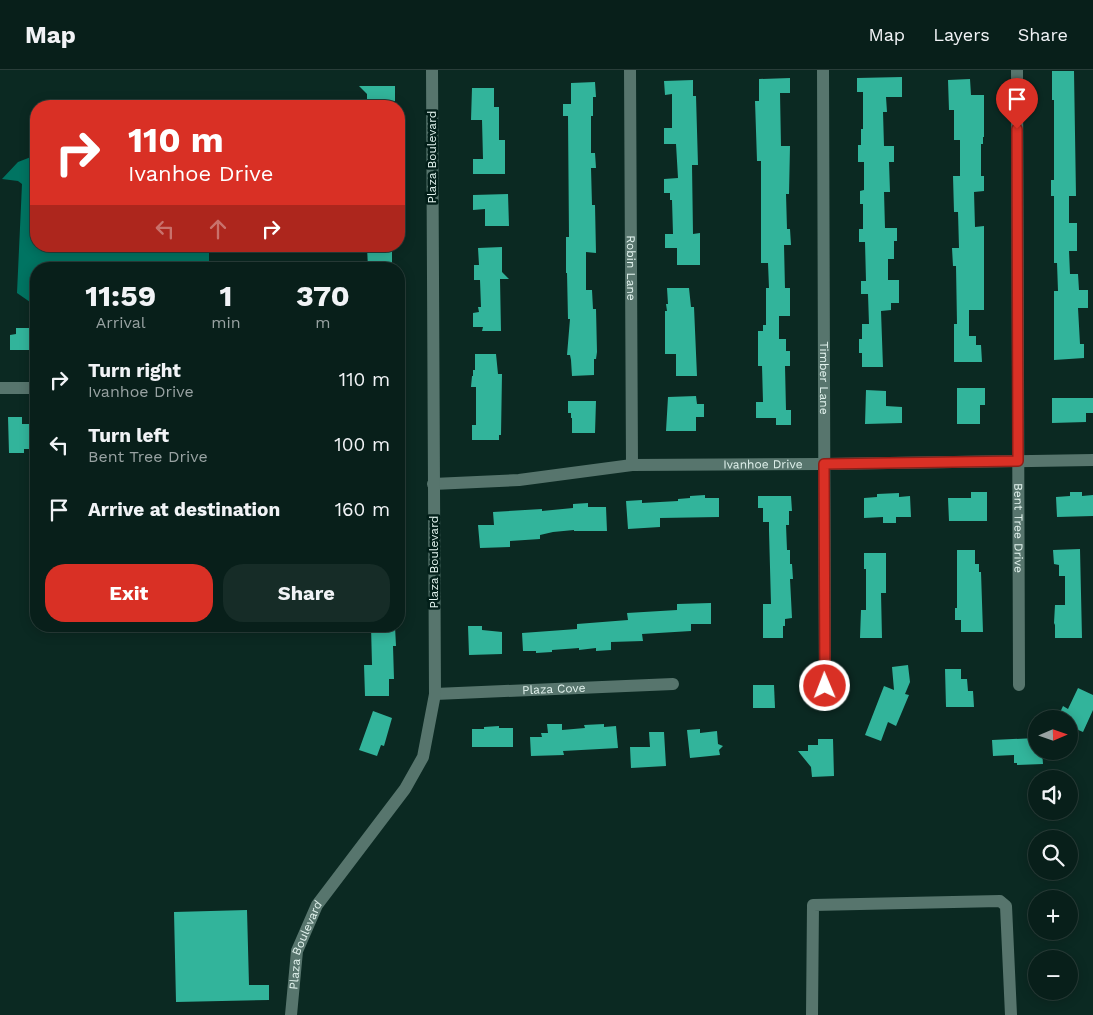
<!DOCTYPE html>
<html lang="en">
<head>
<meta charset="utf-8">
<style>
  :root { --surface:#081f1a; --page:#162c27; --text:#f1f3f6; --muted:#98a2a2; --line:#293d39; --accent:#d93025 }
  body { margin:0; font-family:"Work Sans",sans-serif; background:var(--page); color:var(--text); height:100vh; display:flex; flex-direction:column; font-size:19px; white-space:nowrap }
  * { box-sizing:border-box; margin:0 }
  p { font-size:16px; color:var(--muted) }
  .icon { flex:none; width:28px; height:28px; fill:none; stroke:currentColor; stroke-width:2; stroke-linecap:round; stroke-linejoin:round }
  .map { position:relative; flex:1; overflow:hidden }
  .details { position:absolute; left:30px; top:192px; width:375px; height:370px; display:flex; flex-direction:column; background:var(--surface); border-radius:20px; box-shadow:0 2px 12px #0003,0 0 0 1px var(--line) }
  .details>* { flex:none }
  .banner { position:absolute; left:30px; top:30px; width:375px; height:152px; border-radius:20px; box-shadow:0 2px 12px #0003,0 0 0 1px var(--line); background:#d93025; color:#fff; overflow:hidden }
  .needle { width:32px; rotate:88deg }
  .buttons { position:absolute; left:1028px; top:640px; display:grid; gap:10px }
  .buttons a { display:grid; place-items:center; width:50px; height:50px; border-radius:50%; background:var(--surface); box-shadow:0 2px 12px #0003,0 0 0 1px var(--line); font-size:25px }
  .pin { position:absolute; display:grid; place-items:center; width:42px; height:42px; color:#fff; margin:-51px -21px; border-radius:50% 50% 50% 0; rotate:-45deg; box-shadow:0 0 5px #0007 }
  .pin .icon { rotate:45deg }
  .me { position:absolute; width:55px; margin:-28px; rotate:359deg; stroke-linejoin:round; filter:drop-shadow(0 0 4px #0008) }
  .turn { display:flex; align-items:center; gap:18px; height:105px; padding:0 15px; font-size:22px }
  .turn .icon { width:65px; height:65px; stroke-width:2.5 }
  .turn b { display:block; font-size:35px; line-height:42px }
  .lanes { display:flex; align-items:center; height:48px; padding:0 15px; background:#0003; justify-content:center; gap:25px; direction:ltr }
  .lanes .off { opacity:.35 }
  .eta { display:flex; justify-content:space-evenly; align-items:center; height:85px; text-align:center }
  .eta b { font-size:30px; font-weight:700; line-height:35px }
  .primary-button { display:flex; gap:10px; margin-top:auto; padding:10px 15px }
  .primary-button a { flex:1; height:58px; border-radius:20px; background:var(--accent); color:#fff; font-size:20px; font-weight:700; line-height:58px; text-align:center }
  .primary-button a+a { background:var(--page); color:var(--text) }
  ul { padding:0; list-style:none }
  li { display:flex; align-items:center; gap:15px; height:65px; padding:0 15px }
  li div { flex:1 }
  li b { display:block; font-size:19px }
  li em { font-style:normal }
  header { display:flex; align-items:center; gap:30px; box-sizing:border-box; height:70px; padding:0 25px; background:var(--surface); border-bottom:1px solid var(--line) }
  header strong { font-size:24px }
  nav { display:flex; gap:28px; margin-inline-start:auto; font-size:18px }
  .map>svg:first-child { display:block }
  .water { fill:#007462 }
  .building { fill:#32b49b }
  .lines { fill:none; stroke-linecap:round; stroke-linejoin:round }
  .minor { stroke:#57756d; stroke-width:12 }
  .route-casing { stroke:#8d1f18; stroke-width:12 }
  .route { stroke:#d93025; stroke-width:9 }
  .labels { text-anchor:middle; stroke-width:5; stroke-linejoin:round; paint-order:stroke }
  .street-label { font-size:12px; fill:#e1f2ed; stroke:#021f19 }
</style>
</head>
<body>
<header>
<strong>Map</strong>
<nav><a>Map</a><a>Layers</a><a>Share</a></nav>
</header>
<div class="map">
<svg width="1093" height="945" viewBox="0 0 1093 945">
  <rect width="100%" height="100%" fill="#0b2922"/>
  <polygon class="water" points="36,85 36,176 209,176 209,199 36,199 36,232 30,232 17,223 22,114 18,111 2,109 18,92"/>
  <g class="building">
    <polygon points="1052,1 1074,1 1076,126 1069,126 1069,153 1077,153 1077,181 1069,181 1070,204 1078,204 1079,220 1088,220 1088,238 1078,238 1080,274 1084,274 1084,288 1054,290 1054,221 1058,221 1057,193 1054,193 1054,126 1051,126 1051,110 1054,110 1054,30 1052,30"/>
    <polygon points="902,7 902,27 886,27 887,42 883,42 884,76 894,76 894,92 889,92 890,122 884,122 885,158 897,158 897,171 894,171 894,189 888,189 888,210 899,210 899,233 891,233 891,240 881,241 883,297 862,297 862,283 859,283 859,269 862,269 862,254 869,254 868,224 861,224 861,211 866,211 865,172 859,172 859,159 863,159 863,134 860,134 860,121 864,120 864,92 858,92 858,75 861,75 861,59 863,59 863,22 857,22 857,8"/>
    <polygon points="790,8 790,23 780,23 781,76 790,76 789,124 786,124 787,159 790,159 791,175 784,175 785,218 790,218 790,246 779,246 779,269 786,269 786,281 790,281 790,296 785,296 786,340 791,340 791,355 776,355 776,348 756,348 756,332 763,332 762,296 758,296 758,261 763,261 763,255 766,255 766,218 769,218 768,193 761,193 761,91 757,91 755,31 759,31 759,9"/>
    <polygon points="970,9 971,25 984,25 984,67 983,67 983,74 981,74 981,106 984,106 984,121 974,122 975,157 984,156 984,240 969,240 969,266 976,266 976,275 981,275 982,292 954,292 954,254 957,254 956,196 953,196 952,178 959,178 958,142 954,142 953,106 960,106 960,70 954,70 954,40 949,40 948,10"/>
    <polygon points="693,10 693,26 696,26 698,95 692,95 693,164 700,163 700,195 677,195 677,178 665,178 665,164 673,164 672,130 670,130 670,123 664,123 664,109 678,108 676,74 664,74 664,58 672,58 672,24 665,25 664,11"/>
    <polygon points="595,12 596,27 593,27 593,46 591,46 591,83 595,83 596,98 591,98 592,135 595,135 596,183 586,182 586,220 592,220 593,239 596,239 597,282 596,289 594,289 594,305 572,306 571,290 570,285 567,285 570,249 568,249 567,203 566,203 566,167 569,167 568,46 563,46 563,34 571,34 571,13"/>
    <polygon points="359,16 395,16 395,31 385,31 385,36 367,36 367,24"/>
    <polygon points="472,18 494,18 494,37 499,37 499,70 505,70 505,104 473,104 473,89 483,89 482,50 471,50"/>
    <polygon points="508,124 509,156 485,156 485,139 473,140 473,125"/>
    <polygon points="367,176 392,176 392,199 368,199"/>
    <polygon points="502,177 502,202 509,209 500,209 501,261 482,261 483,257 473,257 473,243 479,242 478,237 481,237 480,210 474,210 474,195 479,195 478,178"/>
    <polygon points="667,218 689,218 691,237 694,237 697,306 676,306 676,284 665,284 665,241 667,241 666,234 668,234"/>
    <polygon points="16,258 36,258 36,280 10,280 10,265 16,264"/>
    <polygon points="475,284 496,284 498,304 502,304 501,365 499,365 499,370 472,370 472,355 476,355 476,317 471,317 472,306 473,306 473,300 475,300"/>
    <polygon points="957,318 985,318 985,335 980,335 980,354 957,354"/>
    <polygon points="866,320 886,321 886,336 902,337 902,353 865,354"/>
    <polygon points="696,326 697,334 704,334 704,347 696,347 696,361 666,361 668,327"/>
    <polygon points="1052,328 1093,328 1093,343 1086,343 1086,352 1052,353"/>
    <polygon points="568,331 596,331 595,363 572,363 572,348 571,348 571,343 568,343"/>
    <polygon points="8,347 22,347 22,354 32,354 33,379 24,379 24,383 9,383"/>
    <polygon points="971,422 987,422 987,451 949,451 948,428 971,428"/>
    <polygon points="1070,422 1082,422 1082,426 1093,425 1093,446 1057,447 1056,427 1070,426"/>
    <polygon points="899,423 899,427 910,426 911,447 896,447 896,453 883,453 883,447 864,448 864,428 877,427 877,424"/>
    <polygon points="705,425 705,428 719,428 719,447 660,448 660,457 628,459 626,431 642,430 642,433 678,431 678,429 690,428 690,426"/>
    <polygon points="758,426 791,426 792,441 789,441 789,455 786,455 787,480 790,480 790,494 792,494 793,509 790,509 792,548 785,549 785,556 783,556 783,568 763,568 763,534 771,534 769,461 769,452 763,452 763,438 758,438"/>
    <polygon points="588,433 588,437 606,437 607,461 574,461 574,460 553,462 540,465 540,469 510,471 510,477 480,478 478,455 494,455 493,442 542,439 542,441 573,438 573,434"/>
    <polygon points="1080,479 1082,568 1055,568 1055,555 1054,553 1055,535 1065,535 1065,506 1059,506 1059,495 1054,494 1053,480"/>
    <polygon points="957,480 975,480 975,494 979,494 979,502 981,502 983,562 961,562 961,550 955,550 955,538 957,538"/>
    <polygon points="864,483 886,483 886,523 881,523 882,568 860,568 861,540 866,540 866,499 864,499"/>
    <polygon points="711,533 711,554 691,554 691,561 642,564 643,571 611,572 611,580 596,581 596,578 579,580 579,578 552,580 552,582 536,583 536,581 523,581 522,563 577,559 577,554 628,550 627,543 677,540 677,534"/>
    <polygon points="371,556 395,556 396,576 393,576 394,609 389,609 389,626 365,626 364,595 372,595"/>
    <polygon points="468,556 482,556 482,560 502,562 502,584 469,585"/>
    <polygon points="908,595 910,612 905,624 909,625 896,656 888,652 881,671 865,665 884,616 894,620 892,597"/>
    <polygon points="945,599 961,599 961,609 967,609 968,621 973,621 974,637 946,637"/>
    <polygon points="753,615 774,615 775,638 753,638"/>
    <polygon points="1078,618 1093,625 1093,640 1083,662 1069,656 1069,649 1057,649 1063,636 1068,639"/>
    <polygon points="373,641 392,648 384,676 381,675 377,686 359,680"/>
    <polygon points="547,654 562,654 562,660 585,658 584,655 604,654 604,657 616,656 618,678 563,681 564,685 531,686 530,667 542,667 541,663 548,663"/>
    <polygon points="499,656 499,658 513,658 513,677 472,677 472,659 484,659 484,657"/>
    <polygon points="700,659 700,663 717,661 718,674 723,676 719,680 720,685 690,688 687,660"/>
    <polygon points="649,662 664,662 666,696 631,698 630,677 650,677"/>
    <polygon points="1036,668 1036,681 1042,681 1043,694 1017,695 1017,693 1014,693 1014,685 993,686 992,670"/>
    <polygon points="818,669 833,669 834,706 812,707 811,697 798,681 808,681 808,675 818,675"/>
    <polygon points="247,840 249,915 269,915 269,930 176,932 174,842"/>
  </g>
  <g class="lines">
    <g class="minor">
      <path id="s1" d="M630,0L632,395"/>
      <path id="s2" d="M823,0L825,616"/>
      <path id="s3" d="M1017,0L1019,615"/>
      <polyline points="0,318 36,318"/>
      <path id="s4" d="M433,414L519,410L632,395L824,394L1093,390"/>
      <path id="s5" d="M435,624L673,614"/>
      <path id="s6" d="M291,945L297,881L317,835L405,719L423,687L435,624L432,0"/>
      <polyline points="812,945 813,835 1000,831 1006,836 1011,945"/>
    </g>
  </g>
  <g class="lines">
    <g class="route-casing">
      <polyline id="route" points="825,616 824,394 1018,391 1017,59"/>
    </g>
    <use href="#route" class="route"/>
  </g>
  <g class="labels">
    <g class="street-label">
      <text transform="translate(432 87) rotate(-90)" y="4">Plaza Boulevard</text>
      <text dy="4" stroke="none"><textPath href="#s1" startOffset="198">Robin Lane</textPath></text>
      <text dy="4" stroke="none"><textPath href="#s2" startOffset="308">Timber Lane</textPath></text>
      <text dy="4" stroke="none"><textPath href="#s4" startOffset="331">Ivanhoe Drive</textPath></text>
      <text dy="4" stroke="none"><textPath href="#s3" startOffset="458">Bent Tree Drive</textPath></text>
      <text transform="translate(434 492) rotate(-90)" y="4">Plaza Boulevard</text>
      <text dy="4" stroke="none"><textPath href="#s5" startOffset="119">Plaza Cove</textPath></text>
      <text dy="4" stroke="none"><textPath href="#s6" startOffset="72">Plaza Boulevard</textPath></text>
    </g>
  </g>
</svg>
<div class="buttons">
<a><svg class="needle" viewBox="-14 -14 28 28"><path d="M0-13l5 13h-10z" fill="#e53935"/><path d="M0 13l5-13h-10z" fill="#98a2a2"/></svg></a>
<a><svg class="icon" aria-label="sound" viewBox="0 0 24 24"><path d="M4 9h4l5-4v14l-5-4H4zM17 9q2 3 0 6"/></svg></a>
<a><svg class="icon" aria-label="search" viewBox="0 0 24 24"><circle cx="10" cy="10" r="6"/><path d="M15 15l6 6"/></svg></a>
<a>+</a>
<a>−</a>
</div>
<div class="pin" style="left:1017px;top:59px;background:#d93025"><svg class="icon" aria-label="arrive" viewBox="0 0 24 24"><path d="M6 21V4h12l-3 4 3 4H6"/></svg></div>
<svg class="me" style="left:825px;top:616px" viewBox="-20 -20 40 40"><circle r="17" fill="#d93025" stroke="#fff" stroke-width="3"/><path d="M0-11L8 9 0 5-8 9z" fill="#fff"/></svg>
<div class="banner">
<div class="turn"><svg class="icon" aria-label="right" viewBox="0 0 24 24"><path d="M7 20v-9h11M14 6l5 5-5 5"/></svg><div><b>110 m</b>Ivanhoe Drive</div></div>
<div class="lanes"><svg class="icon off" aria-label="left" viewBox="0 0 24 24"><path d="M17 20v-9H6M10 6l-5 5 5 5"/></svg><svg class="icon off" aria-label="ahead" viewBox="0 0 24 24"><path d="M12 20V5M6 11l6-6 6 6"/></svg><svg class="icon" aria-label="right" viewBox="0 0 24 24"><path d="M7 20v-9h11M14 6l5 5-5 5"/></svg></div>
</div>
<section class="details">
<div class="eta">
<div><b>11:59</b><p>Arrival</p></div>
<div><b>1</b><p>min</p></div>
<div><b>370</b><p>m</p></div>
</div>
<ul>
<li><svg class="icon" aria-label="right" viewBox="0 0 24 24"><path d="M7 20v-9h11M14 6l5 5-5 5"/></svg><div><b>Turn right</b><p>Ivanhoe Drive</p></div><em>110 m</em></li>
<li><svg class="icon" aria-label="left" viewBox="0 0 24 24"><path d="M17 20v-9H6M10 6l-5 5 5 5"/></svg><div><b>Turn left</b><p>Bent Tree Drive</p></div><em>100 m</em></li>
<li><svg class="icon" aria-label="arrive" viewBox="0 0 24 24"><path d="M6 21V4h12l-3 4 3 4H6"/></svg><div><b>Arrive at destination</b></div><em>160 m</em></li>
</ul>
<div class="primary-button"><a>Exit</a><a>Share</a></div>
</section>
</div>
</body>
</html>
